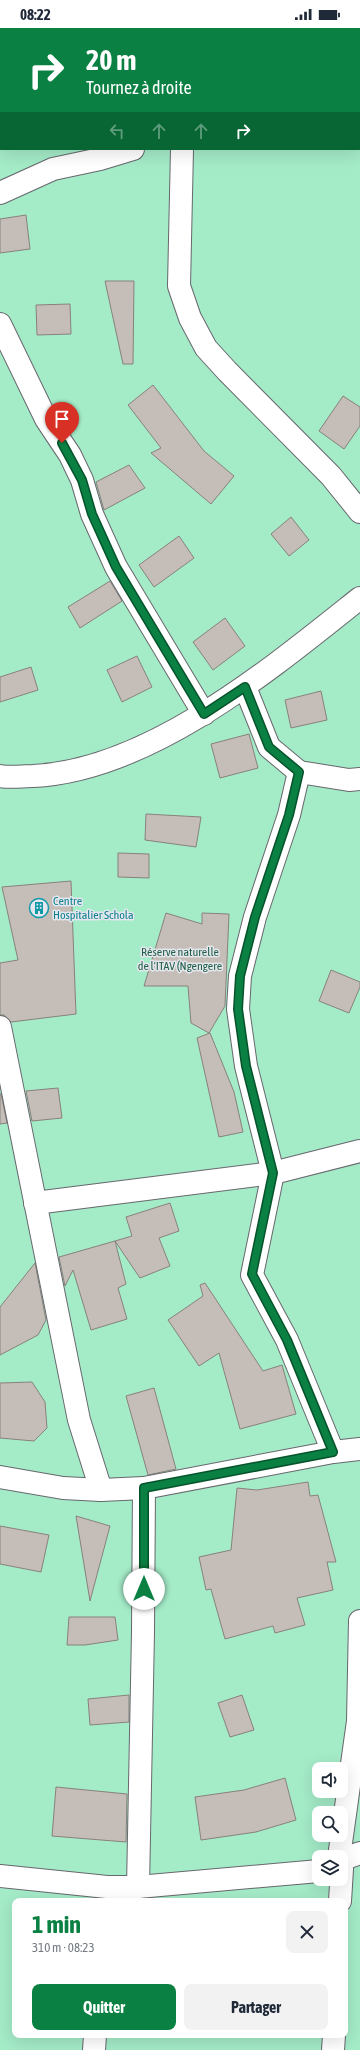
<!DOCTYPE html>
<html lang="fr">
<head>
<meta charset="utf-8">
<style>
  :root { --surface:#fff; --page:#f2f2f3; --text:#1f2937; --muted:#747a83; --accent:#0b8043 }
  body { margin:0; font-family:"Asap Condensed",sans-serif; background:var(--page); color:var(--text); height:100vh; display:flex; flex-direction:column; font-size:15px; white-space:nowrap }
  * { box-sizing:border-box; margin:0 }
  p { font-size:13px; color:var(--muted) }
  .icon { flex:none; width:22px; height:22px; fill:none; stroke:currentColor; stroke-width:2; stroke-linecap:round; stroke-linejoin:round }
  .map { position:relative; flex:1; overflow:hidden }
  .drawer { position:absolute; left:12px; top:1870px; width:336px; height:140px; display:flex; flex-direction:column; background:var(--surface); border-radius:8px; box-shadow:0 4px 16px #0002 }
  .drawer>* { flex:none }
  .hud { position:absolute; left:0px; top:0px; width:360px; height:122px; box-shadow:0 4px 16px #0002; background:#0b8043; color:#fff; overflow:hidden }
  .controls { position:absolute; left:312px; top:1734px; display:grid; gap:8px }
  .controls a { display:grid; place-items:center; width:36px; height:36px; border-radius:8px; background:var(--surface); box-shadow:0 4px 16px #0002; font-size:20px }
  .pin { position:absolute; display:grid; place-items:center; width:34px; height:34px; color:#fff; margin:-41px -17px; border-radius:50% 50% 50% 0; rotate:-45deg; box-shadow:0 0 4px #0007 }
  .pin .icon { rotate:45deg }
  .me { position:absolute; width:44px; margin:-22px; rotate:0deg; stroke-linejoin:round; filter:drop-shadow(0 0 3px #0008) }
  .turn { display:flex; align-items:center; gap:14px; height:84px; padding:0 20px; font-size:18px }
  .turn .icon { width:52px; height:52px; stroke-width:2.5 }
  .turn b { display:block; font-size:28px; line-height:34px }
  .lanes { display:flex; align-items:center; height:38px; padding:0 20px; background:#0003; justify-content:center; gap:20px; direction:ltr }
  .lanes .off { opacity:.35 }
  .round { display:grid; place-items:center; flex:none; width:42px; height:42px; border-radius:8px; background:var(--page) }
  .overview { display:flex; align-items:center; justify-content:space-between; height:68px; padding:0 20px }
  h1 { font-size:24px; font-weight:700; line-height:30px; color:var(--accent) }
  .action { display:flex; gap:8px; margin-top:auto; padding:8px 20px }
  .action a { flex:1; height:46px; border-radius:8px; background:var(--accent); color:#fff; font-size:16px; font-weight:700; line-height:46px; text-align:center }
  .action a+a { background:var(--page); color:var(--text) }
  .status { display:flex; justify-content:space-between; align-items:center; height:28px; padding:0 20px; background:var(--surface); direction:ltr }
  .status svg { height:11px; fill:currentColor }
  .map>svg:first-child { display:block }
  .green { fill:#a4ebc8; fill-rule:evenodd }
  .building { fill:#c5beb8; stroke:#88817c }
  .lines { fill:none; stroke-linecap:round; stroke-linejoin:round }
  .minor-casing { stroke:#67676e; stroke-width:24 }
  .minor { stroke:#fff; stroke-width:22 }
  .route-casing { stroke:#07532c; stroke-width:10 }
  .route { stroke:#0b8043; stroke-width:7 }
  .labels { text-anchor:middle; stroke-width:3; stroke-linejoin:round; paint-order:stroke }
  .culture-label { font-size:12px; fill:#0d838f; stroke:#e6e6ee; text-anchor:start }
  .park-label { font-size:12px; fill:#1e5f45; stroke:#e6e6ee }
</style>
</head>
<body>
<div class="status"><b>08:22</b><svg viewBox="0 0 49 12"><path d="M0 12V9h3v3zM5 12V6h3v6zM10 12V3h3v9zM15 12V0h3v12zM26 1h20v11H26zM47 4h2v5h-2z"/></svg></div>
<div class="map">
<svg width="360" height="2022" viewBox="0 0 360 2022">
  <rect width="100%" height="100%" fill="#e6e6ee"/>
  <path class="green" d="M0,0H360V2022H0ZM1,1H359V121H1ZM319,1741H341V1763H319ZM319,1785H341V1807H319ZM319,1829H341V1851H319ZM15,1873H345V2007H15Z"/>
  <g class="building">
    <polygon points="26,187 30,221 0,225 0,191"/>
    <polygon points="105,253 134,253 133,336 123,336"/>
    <polygon points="70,276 71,306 37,307 36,277"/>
    <polygon points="153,357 204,423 234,448 211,476 151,425 161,420 128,377"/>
    <polygon points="343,368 360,379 360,398 344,421 319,403"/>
    <polygon points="129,437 145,460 104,482 96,454"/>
    <polygon points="291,489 309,512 289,528 271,506"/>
    <polygon points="179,508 194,530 154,559 139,537"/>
    <polygon points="110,553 122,573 80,600 68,579"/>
    <polygon points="225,590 245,618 213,642 193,614"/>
    <polygon points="137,628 152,659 122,674 107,642"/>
    <polygon points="31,639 38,662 0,674 0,649"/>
    <polygon points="321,663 327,692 291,700 285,672"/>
    <polygon points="249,706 258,740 220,750 211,716"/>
    <polygon points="146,786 201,789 196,819 145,812"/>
    <polygon points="118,825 149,826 149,850 118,849"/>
    <polygon points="71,853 76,986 11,994 4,987 0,987 0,935 18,932 2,859"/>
    <polygon points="166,885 202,896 202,885 229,886 225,978 209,1005 191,995 188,958 144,958"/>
    <polygon points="331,942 360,954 360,959 349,985 319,973"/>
    <polygon points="210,1005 234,1064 243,1104 219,1109 197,1010"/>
    <polygon points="58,1060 62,1090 32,1093 26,1063"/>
    <polygon points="0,1066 1,1066 7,1095 0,1096"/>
    <polygon points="170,1175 179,1203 159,1210 170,1238 140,1250 115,1213 132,1208 126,1189"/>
    <polygon points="115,1213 126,1256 118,1260 127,1291 91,1302 73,1242 65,1258 59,1229"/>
    <polygon points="35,1235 46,1292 38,1307 0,1327 0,1279"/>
    <polygon points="205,1255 263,1343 282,1337 296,1386 240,1401 219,1325 199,1338 168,1292 203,1268 200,1257"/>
    <polygon points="32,1354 45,1374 47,1400 34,1413 0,1410 0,1355"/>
    <polygon points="154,1360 176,1441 148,1447 126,1368"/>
    <polygon points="308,1454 310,1468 318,1467 336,1534 327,1534 333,1562 297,1570 305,1597 275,1605 273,1598 225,1611 211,1561 206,1562 199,1529 231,1522 237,1460 257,1462"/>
    <polygon points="76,1488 110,1498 90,1573"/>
    <polygon points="0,1498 49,1507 41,1544 0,1536"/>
    <polygon points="69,1589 115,1589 118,1612 85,1617 67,1617"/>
    <polygon points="129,1667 129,1694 90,1697 88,1671"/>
    <polygon points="242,1667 254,1702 230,1709 218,1675"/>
    <polygon points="285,1750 296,1792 256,1804 201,1812 195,1769 244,1762"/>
    <polygon points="56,1759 127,1766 126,1814 52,1808"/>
  </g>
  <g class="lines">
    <g class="minor-casing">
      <g id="minor">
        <polyline points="271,0 272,1"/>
        <polyline points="359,34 360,33"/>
        <polyline points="359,77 360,78"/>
        <polyline points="182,121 179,258 190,290 206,320 227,343 331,448 360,484"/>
        <polyline points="0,165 53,141 100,131 133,121"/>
        <polyline points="0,296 46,391 70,427 82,452 92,486 116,539 204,686"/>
        <polyline points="245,659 269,719 299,744 289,787 255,889 240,948 238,981 246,1038 273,1145 252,1247 287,1312 333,1424"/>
        <polyline points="299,744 349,752 360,751"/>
        <path d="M0,748C10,750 23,748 33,748C149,743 272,640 360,570"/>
        <polyline points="0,999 79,1392 101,1462"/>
        <polyline points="35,1175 273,1145 360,1123"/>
        <polyline points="0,1449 63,1460 101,1462 144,1460 333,1424 360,1421"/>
        <polyline points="339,1829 358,1693 360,1593"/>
        <polyline points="341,1832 360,1825"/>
        <polyline points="0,1848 107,1859 138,1859 319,1843"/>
        <polyline points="138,1859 143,1604 144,1460"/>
        <polyline points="340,1873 342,1841"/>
        <polyline points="94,2022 95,2007"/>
        <polyline points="333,2022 334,2007"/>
      </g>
    </g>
    <use href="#minor" class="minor"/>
  </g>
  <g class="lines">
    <g class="route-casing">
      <polyline id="route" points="62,415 82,452 92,486 116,539 204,686 245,659 269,719 299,744 289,787 255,889 240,948 238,981 246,1038 273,1145 252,1246 287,1312 333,1424 144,1460 144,1561"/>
    </g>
    <use href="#route" class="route"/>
  </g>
  <defs>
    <g id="building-ring" transform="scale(1)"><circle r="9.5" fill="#e6e6ee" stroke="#0f9aa8" stroke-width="1.5"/><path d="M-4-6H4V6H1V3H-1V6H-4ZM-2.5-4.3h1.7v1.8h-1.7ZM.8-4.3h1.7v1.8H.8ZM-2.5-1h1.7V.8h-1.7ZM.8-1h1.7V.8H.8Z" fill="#0f9aa8"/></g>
  </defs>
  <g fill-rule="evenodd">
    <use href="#building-ring" x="39" y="880"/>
  </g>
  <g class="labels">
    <g class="culture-label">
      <text x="53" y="877">Centre<tspan x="53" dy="14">Hospitalier Schola</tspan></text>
    </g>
    <g class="park-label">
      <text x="180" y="928">Réserve naturelle<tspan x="180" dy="14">de l'ITAV (Ngengere</tspan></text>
    </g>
  </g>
</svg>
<div class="controls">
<a><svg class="icon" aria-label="sound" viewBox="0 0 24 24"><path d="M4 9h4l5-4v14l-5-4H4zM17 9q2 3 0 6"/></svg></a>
<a><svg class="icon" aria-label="search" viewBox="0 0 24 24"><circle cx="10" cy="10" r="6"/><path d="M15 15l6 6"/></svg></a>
<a><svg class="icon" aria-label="layers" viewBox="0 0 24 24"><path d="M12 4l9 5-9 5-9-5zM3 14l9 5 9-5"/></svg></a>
</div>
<div class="pin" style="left:62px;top:415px;background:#d93025"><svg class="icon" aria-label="arrive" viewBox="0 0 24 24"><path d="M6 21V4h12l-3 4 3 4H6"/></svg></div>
<svg class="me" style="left:144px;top:1561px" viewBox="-20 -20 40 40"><circle r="19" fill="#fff"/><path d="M0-13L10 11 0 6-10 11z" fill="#0b8043"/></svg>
<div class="hud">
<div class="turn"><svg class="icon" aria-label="right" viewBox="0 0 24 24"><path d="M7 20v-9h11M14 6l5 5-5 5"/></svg><div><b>20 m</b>Tournez à droite</div></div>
<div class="lanes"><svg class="icon off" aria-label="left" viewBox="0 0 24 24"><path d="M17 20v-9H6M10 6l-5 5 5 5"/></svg><svg class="icon off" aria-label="ahead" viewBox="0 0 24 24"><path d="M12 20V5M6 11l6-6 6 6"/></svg><svg class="icon off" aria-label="ahead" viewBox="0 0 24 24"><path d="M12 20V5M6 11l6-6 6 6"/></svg><svg class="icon" aria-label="right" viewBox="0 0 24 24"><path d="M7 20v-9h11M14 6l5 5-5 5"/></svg></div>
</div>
<section class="drawer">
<div class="overview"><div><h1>1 min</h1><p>310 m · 08:23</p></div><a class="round"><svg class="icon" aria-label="close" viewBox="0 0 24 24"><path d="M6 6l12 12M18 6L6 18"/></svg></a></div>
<div class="action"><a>Quitter</a><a>Partager</a></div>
</section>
</div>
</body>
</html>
